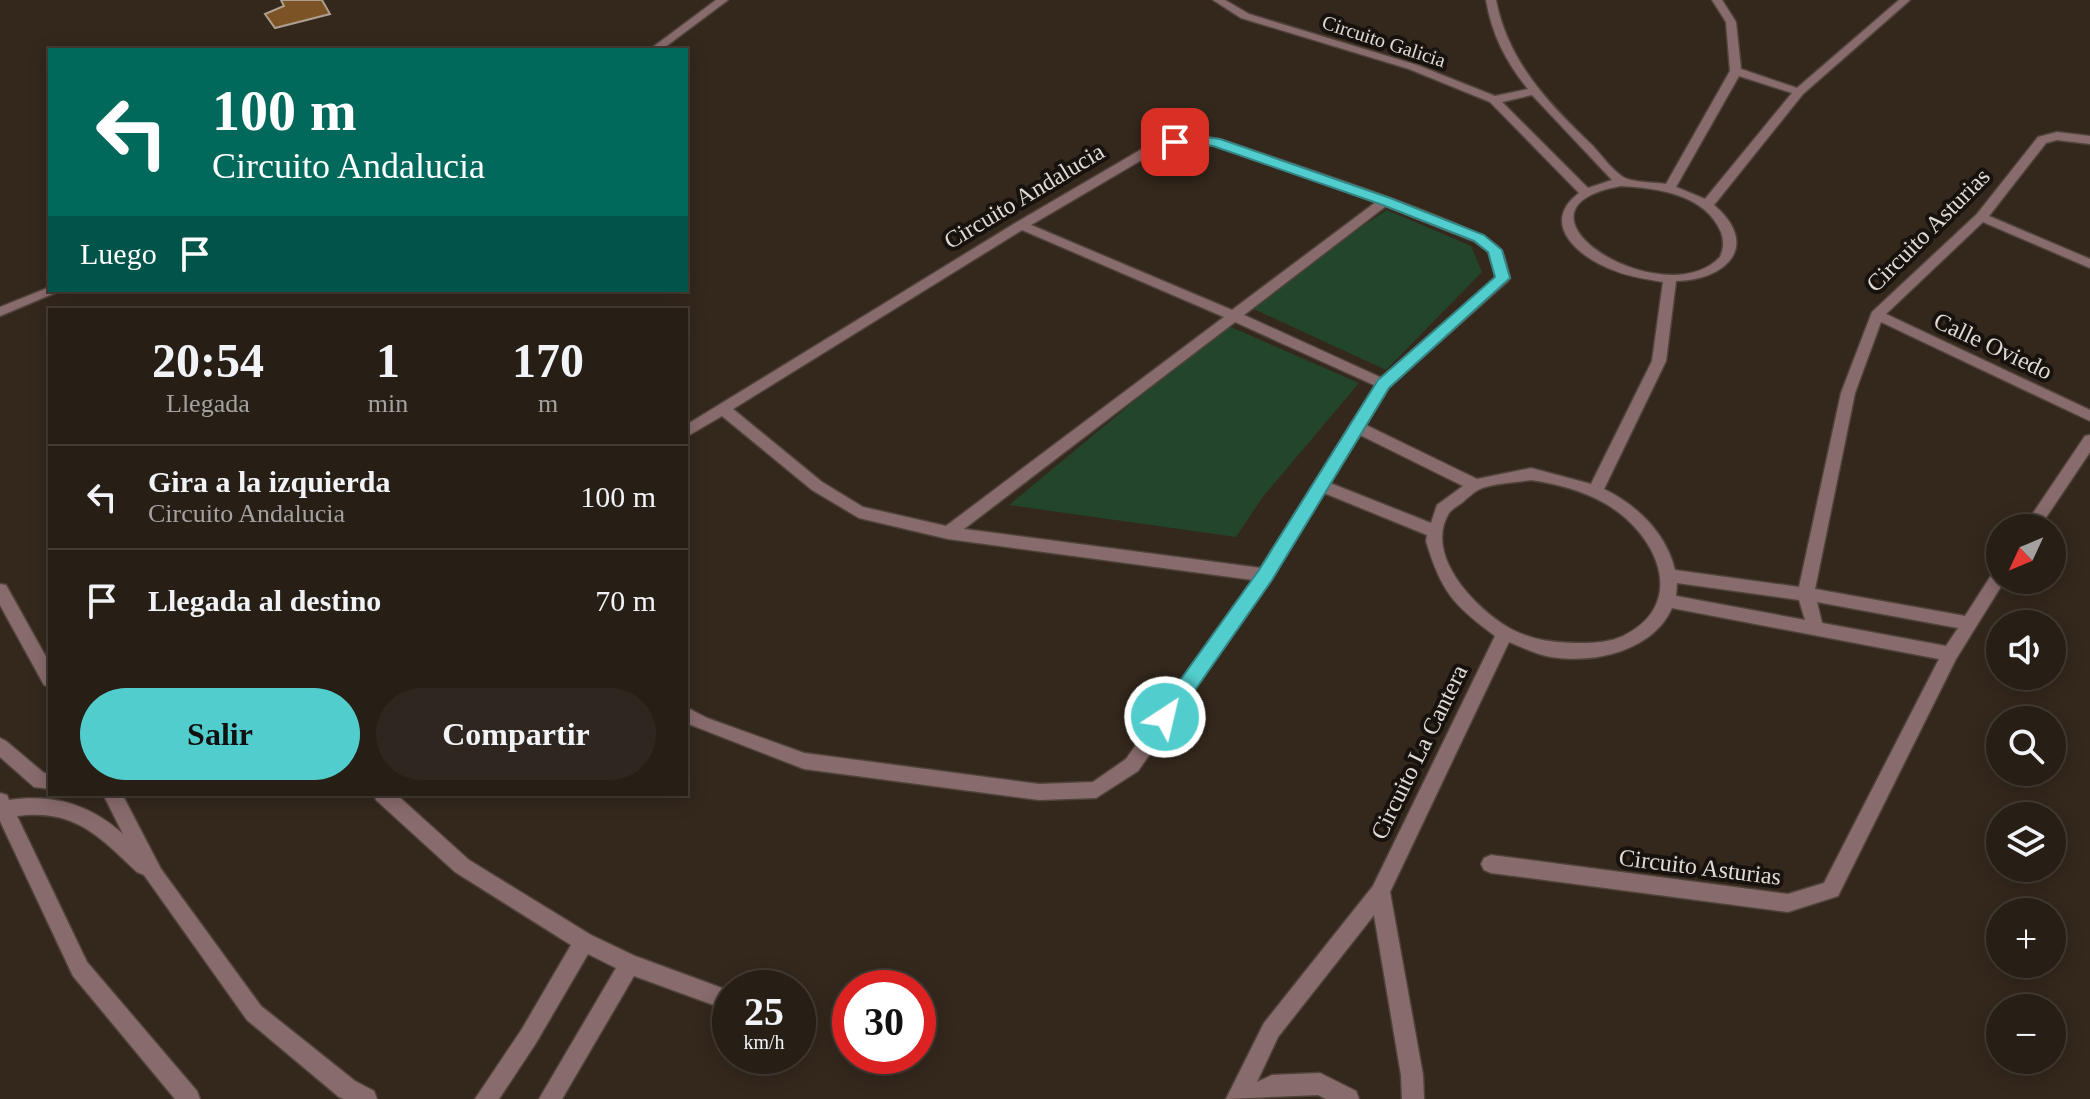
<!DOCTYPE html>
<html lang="es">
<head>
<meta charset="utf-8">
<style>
  :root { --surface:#271e16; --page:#2f271f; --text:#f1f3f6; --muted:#a4a2a1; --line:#433c35; --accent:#52cdcd }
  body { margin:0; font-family:Georgia,serif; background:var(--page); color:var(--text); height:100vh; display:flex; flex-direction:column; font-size:30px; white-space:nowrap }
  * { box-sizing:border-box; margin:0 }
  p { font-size:26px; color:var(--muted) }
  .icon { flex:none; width:44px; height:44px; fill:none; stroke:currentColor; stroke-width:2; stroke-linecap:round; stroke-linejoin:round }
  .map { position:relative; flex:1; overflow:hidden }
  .drawer { position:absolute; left:48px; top:308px; width:640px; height:488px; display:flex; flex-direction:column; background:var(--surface); border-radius:0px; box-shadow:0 4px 20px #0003,0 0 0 2px var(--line) }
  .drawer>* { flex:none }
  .banner { position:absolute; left:48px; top:48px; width:640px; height:244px; border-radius:0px; box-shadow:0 4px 20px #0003,0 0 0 2px var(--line); background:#00695c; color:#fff; overflow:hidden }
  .needle { width:52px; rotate:226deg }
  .controls { position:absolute; left:1986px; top:514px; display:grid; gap:16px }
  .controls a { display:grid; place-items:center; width:80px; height:80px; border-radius:50%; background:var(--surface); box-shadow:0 4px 20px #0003,0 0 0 2px var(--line); font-size:40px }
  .speed { position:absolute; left:712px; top:970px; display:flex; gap:16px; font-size:40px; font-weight:700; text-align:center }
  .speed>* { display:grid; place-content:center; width:104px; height:104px; border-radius:50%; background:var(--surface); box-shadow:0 4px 20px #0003,0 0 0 2px var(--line); line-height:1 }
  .speed small { font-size:20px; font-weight:400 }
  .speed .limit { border:12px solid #d22; background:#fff; color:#111 }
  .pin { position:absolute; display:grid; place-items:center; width:68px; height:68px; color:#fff; margin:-34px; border-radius:16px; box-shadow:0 4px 12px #0006 }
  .me { position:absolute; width:88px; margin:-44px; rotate:35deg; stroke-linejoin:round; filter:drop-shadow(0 0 6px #0008) }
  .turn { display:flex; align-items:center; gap:28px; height:168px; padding:0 32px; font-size:36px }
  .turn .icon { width:104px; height:104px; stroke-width:2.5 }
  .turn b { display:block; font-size:56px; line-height:68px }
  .then { display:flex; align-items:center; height:76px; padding:0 32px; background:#0003; gap:16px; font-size:30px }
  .eta { display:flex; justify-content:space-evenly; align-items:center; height:136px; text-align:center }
  .eta b { font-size:48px; font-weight:800; line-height:56px }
  .primary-button { display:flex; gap:16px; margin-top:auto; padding:16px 32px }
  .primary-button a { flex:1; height:92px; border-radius:48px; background:var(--accent); color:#111; font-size:32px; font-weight:800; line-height:92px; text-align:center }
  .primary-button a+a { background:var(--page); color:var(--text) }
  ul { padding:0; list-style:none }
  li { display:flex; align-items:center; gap:24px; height:104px; padding:0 32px; border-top:2px solid var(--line) }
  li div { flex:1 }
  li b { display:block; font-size:30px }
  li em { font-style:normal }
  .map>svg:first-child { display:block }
  .green { fill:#22452b }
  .building { fill:#7c5325; stroke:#ad9e90; stroke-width:2 }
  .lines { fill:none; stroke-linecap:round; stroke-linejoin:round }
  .service-casing { stroke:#50443a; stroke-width:3 }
  .minor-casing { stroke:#50443a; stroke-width:3 }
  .tertiary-casing { stroke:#50443a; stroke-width:3 }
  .service { fill:#886b6d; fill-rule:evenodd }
  .minor { fill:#886b6d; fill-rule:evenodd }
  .tertiary { fill:#886b6d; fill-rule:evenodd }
  .route { fill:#52cdcd; stroke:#358585; stroke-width:2 }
  .labels { text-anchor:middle; stroke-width:8; stroke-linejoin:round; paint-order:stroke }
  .far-street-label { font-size:20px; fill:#e1d9d2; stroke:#17120d }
  .street-label { font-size:24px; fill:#e1d9d2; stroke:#17120d }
</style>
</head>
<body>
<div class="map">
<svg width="2090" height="1099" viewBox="0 0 2090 1099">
  <rect width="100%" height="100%" fill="#34281d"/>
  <g class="green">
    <polygon points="1387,210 1471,246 1482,272 1386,370 1243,304"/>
    <polygon points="1226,325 1359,383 1262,498 1236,537 1009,505"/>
  </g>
  <polygon class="building" points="281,0 322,0 330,14 275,28 265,14 284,6"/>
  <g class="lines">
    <g class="service-casing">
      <g id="service">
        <polygon points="716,0 728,0 661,50 649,50"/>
        <polygon points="50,287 50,290 62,290 0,316 0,307"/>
      </g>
    </g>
    <g class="minor-casing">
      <g id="minor">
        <path d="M1213,0H1225L1249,14L1417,65L1495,96L1528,89C1506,62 1492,35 1486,0H1496C1508,62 1549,104 1593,146C1602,156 1612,170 1623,177C1633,183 1654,182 1666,184L1730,71L1726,22L1712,0H1722L1736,22L1741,69L1797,88L1899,0H1910L1803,94L1714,205C1761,245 1727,280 1676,281L1666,361L1604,489C1637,505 1666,533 1675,570L1799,587L1841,393L1872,312L1977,214L2038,137L2057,132L2090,136V144L2057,140L2046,143L1989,216L2090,259V268L1983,222L1886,314L2090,410V421L1881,322L1855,393L1815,589L1965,616L1994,571L2000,569V580H2005L1956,659L1838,896L1788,912L1491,873L1484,870L1481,864L1484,858L1491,855L1788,894L1824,883L1939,659L1672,608C1653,651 1594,664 1551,657C1537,655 1522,647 1509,642L1390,892L1423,1075L1424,1099H1402L1401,1075L1374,915L1278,1037L1257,1082L1272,1075L1320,1073L1356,1091L1359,1099H1326L1318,1095L1226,1099L1264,1023L1373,886L1495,636C1453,605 1441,591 1426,541L1427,535L1324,493L1271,579L1138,771L1096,798L1039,800L804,769L686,723V707L707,718L804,753L1039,784L1093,782L1126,759L1253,580L948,539L859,518L812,490L722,416L686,437V425L1017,222L1154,142L1191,135L1219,139C1261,154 1483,224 1500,249C1506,256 1507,269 1510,278L1508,281L1389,387L1366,425L1477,479L1531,468L1591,484L1652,361L1663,282C1646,279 1629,277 1613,270C1580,258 1538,224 1579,193L1490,102L1409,69L1241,18ZM1739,76L1792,93L1705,199L1676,187ZM1532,95L1612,180L1588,188L1502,102ZM1191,143L1213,145L1376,202L1232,310L1031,225L1162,148ZM1621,186C1657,188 1705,194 1721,232C1724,241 1724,248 1720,257C1663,317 1491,209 1621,186ZM1386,206L1474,241L1489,252L1496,277L1382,378L1244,315ZM1022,230L1224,317L946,526L863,507L822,482L733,409ZM1235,322L1376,386L1261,568L964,529ZM1360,435L1463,486L1437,505L1431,523L1330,483ZM1531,480C1557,484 1582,490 1606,504C1656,533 1690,603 1623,636C1610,642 1596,643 1582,643C1557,643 1534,641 1511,629C1477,610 1423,556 1449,513C1452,509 1459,505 1463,502C1467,498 1473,493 1478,490C1492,483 1515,483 1531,480ZM1677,583L1799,600L1805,620L1676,596ZM1817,602L1958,628L1946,646L1822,623Z"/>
        <polygon points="2090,435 2090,452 2039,528 2023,528 2085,436"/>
        <polygon points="374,794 396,794 469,860 591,935 635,956 730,991 730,1011 634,976 562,1099 539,1099 616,968 588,954 536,1043 499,1099 475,1099 522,1029 571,945 455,872 376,800"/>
      </g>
    </g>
    <g class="tertiary-casing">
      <g id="tertiary">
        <polygon points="0,584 6,585 50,664 50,687 44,685 0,605"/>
        <polygon points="0,738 6,741 44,773 50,773 50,789 34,787 0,757"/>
        <path d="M0,793L7,795L9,800C54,794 89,804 123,834L103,794H122L161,869L261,1006L355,1081L374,1091L377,1099H344L339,1097L247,1020L144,875L137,872C99,836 74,808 17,816L87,962L197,1091L200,1099H175L73,976L0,821Z"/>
      </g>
    </g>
    <use href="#service" class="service"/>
    <use href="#minor" class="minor"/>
    <use href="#tertiary" class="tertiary"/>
  </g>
  <polygon class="route" points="1191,135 1220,139 1390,198 1484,235 1502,250 1510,278 1389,388 1272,580 1172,723 1165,726 1158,723 1155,717 1158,711 1259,570 1378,380 1495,277 1488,252 1474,241 1380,204 1213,146 1191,143 1175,146 1168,142"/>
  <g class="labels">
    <g class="far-street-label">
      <text transform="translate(1384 41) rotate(18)" y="7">Circuito Galicia</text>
    </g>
    <g class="street-label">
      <text transform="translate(1024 196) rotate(-31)" y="8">Circuito Andalucia</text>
      <text transform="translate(1928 230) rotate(-45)" y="8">Circuito Asturias</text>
      <text transform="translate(1993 346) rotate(25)" y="8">Calle Oviedo</text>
      <text transform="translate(1419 752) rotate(-64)" y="8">Circuito La Cantera</text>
      <text transform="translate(1700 867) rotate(7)" y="8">Circuito Asturias</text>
    </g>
  </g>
</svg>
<div class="controls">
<a><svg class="needle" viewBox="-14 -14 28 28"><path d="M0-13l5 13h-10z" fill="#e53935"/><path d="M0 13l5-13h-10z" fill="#a4a2a1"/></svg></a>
<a><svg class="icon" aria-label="sound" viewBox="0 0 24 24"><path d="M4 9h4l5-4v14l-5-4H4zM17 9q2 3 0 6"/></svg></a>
<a><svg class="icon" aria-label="search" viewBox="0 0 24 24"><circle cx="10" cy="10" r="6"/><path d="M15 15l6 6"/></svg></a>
<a><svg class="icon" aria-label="layers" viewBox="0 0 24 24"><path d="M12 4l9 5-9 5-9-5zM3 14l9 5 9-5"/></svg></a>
<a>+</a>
<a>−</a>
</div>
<div class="speed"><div>25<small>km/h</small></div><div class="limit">30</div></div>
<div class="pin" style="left:1175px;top:142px;background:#d93025"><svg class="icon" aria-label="arrive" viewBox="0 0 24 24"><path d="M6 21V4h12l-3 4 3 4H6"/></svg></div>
<svg class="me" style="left:1165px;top:717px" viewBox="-20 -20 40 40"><circle r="17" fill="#52cdcd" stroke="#fff" stroke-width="3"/><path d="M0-11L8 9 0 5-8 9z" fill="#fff"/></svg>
<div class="banner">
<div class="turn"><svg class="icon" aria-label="left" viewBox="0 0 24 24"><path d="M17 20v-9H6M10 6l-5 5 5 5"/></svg><div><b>100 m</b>Circuito Andalucia</div></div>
<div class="then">Luego<svg class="icon" aria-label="arrive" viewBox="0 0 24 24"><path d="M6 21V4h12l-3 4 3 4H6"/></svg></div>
</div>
<section class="drawer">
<div class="eta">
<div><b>20:54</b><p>Llegada</p></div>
<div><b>1</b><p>min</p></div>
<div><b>170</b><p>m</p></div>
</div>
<ul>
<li><svg class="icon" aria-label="left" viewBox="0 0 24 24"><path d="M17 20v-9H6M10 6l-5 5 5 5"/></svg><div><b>Gira a la izquierda</b><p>Circuito Andalucia</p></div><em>100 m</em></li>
<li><svg class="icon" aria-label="arrive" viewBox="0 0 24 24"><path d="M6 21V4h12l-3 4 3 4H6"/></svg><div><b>Llegada al destino</b></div><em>70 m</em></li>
</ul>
<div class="primary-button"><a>Salir</a><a>Compartir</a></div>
</section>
</div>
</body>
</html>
